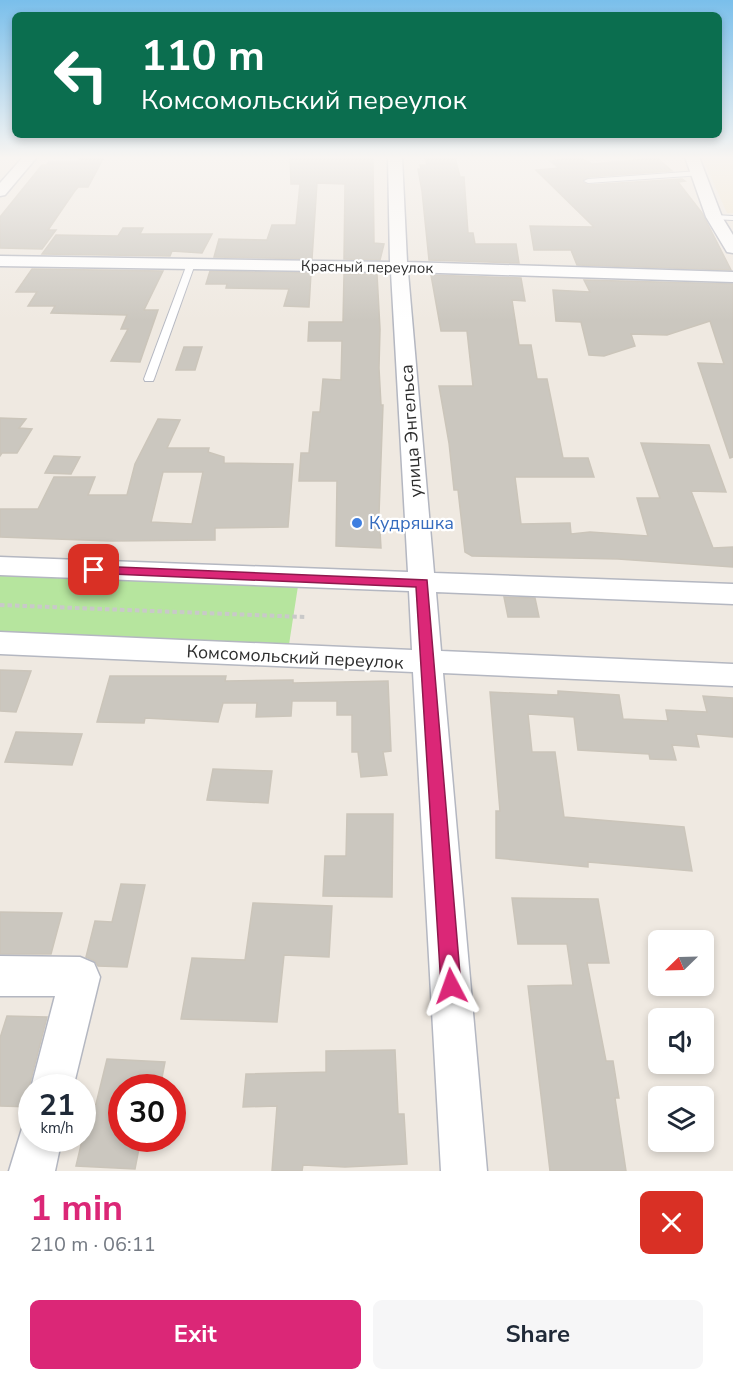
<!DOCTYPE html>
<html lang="en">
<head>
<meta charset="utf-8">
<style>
  :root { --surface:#fff; --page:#f6f6f7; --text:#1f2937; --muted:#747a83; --accent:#db2777 }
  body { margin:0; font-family:"Nunito Sans",sans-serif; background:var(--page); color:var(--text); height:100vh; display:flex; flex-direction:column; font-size:22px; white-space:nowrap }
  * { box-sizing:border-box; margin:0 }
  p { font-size:20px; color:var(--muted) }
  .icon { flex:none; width:33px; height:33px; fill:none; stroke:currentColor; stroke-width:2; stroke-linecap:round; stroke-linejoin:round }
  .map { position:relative; height:1171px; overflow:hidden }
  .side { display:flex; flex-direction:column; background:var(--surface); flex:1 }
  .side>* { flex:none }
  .hud { position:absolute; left:12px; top:12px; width:710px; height:126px; border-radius:9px; box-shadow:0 3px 9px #0003; background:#0b6e4f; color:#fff; overflow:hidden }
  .needle { width:39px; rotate:247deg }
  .controls { position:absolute; left:648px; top:930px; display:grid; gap:12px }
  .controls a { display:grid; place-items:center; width:66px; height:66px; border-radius:9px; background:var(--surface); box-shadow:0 3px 9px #0003; font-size:30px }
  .speed { position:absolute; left:18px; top:1074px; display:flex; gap:12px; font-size:30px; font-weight:700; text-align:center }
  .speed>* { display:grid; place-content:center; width:78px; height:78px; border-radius:50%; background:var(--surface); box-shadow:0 3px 9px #0003; line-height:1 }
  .speed small { font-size:15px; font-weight:400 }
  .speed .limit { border:9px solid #d22; background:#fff; color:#111 }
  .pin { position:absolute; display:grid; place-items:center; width:51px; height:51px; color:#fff; margin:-26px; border-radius:12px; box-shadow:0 3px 9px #0006 }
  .me { position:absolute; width:66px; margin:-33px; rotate:356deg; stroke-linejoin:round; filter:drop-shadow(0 0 4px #0008) }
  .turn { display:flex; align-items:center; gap:21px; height:126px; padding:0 30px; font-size:27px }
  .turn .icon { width:78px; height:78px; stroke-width:2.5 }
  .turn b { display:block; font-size:42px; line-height:51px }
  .round { display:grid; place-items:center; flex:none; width:63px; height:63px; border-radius:9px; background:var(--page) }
  .overview { display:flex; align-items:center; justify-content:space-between; height:102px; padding:0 30px }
  h1 { font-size:36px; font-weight:700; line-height:45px; color:var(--accent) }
  .action { display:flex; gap:12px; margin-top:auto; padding:12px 30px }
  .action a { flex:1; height:69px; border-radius:9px; background:var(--accent); color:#fff; font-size:24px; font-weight:700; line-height:69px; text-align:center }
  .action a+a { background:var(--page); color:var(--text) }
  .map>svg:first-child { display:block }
  .education { fill:#f0e6d1 }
  .green { fill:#b6e59e }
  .building { fill:#cbc7bf; stroke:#cbc5ba; stroke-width:1.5; fill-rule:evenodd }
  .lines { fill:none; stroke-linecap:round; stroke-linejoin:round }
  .lane-casing { stroke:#b4b7c1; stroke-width:2 }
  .street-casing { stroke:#b4b7c1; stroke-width:3 }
  .path { stroke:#c9c9c9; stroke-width:4; stroke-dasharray:4.5 3; stroke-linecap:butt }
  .lane { fill:#fff; fill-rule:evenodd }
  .street { fill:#fff; fill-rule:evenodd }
  .route { fill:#db2777; stroke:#8e194d; stroke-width:1.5 }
  .shop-dot { fill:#3f7fe0; stroke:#fff; stroke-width:2 }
  .labels { text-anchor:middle; stroke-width:4.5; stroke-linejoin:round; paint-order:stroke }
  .far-street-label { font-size:15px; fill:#2e2e2e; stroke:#fff }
  .street-label { font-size:18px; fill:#2e2e2e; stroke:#fff }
  .shop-label { font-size:18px; fill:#366cbe; stroke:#fff; text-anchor:start }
</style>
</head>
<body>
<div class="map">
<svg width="733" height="1171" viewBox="0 0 733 1171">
  <rect width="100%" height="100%" fill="#efe9e1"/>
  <polygon class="education" points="702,157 733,157 733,213 727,213"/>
  <polygon class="green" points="0,573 298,586 288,651 0,638"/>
  <g class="building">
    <polygon points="82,157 104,157 88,187 78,187 74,192 48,230 56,230 42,249 0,248 0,217 42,165 46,165 49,162 78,161"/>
    <polygon points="290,157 373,158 374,243 384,244 380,260 344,259 345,184 317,183 312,259 214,257 219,239 267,240 272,225 296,225 300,184 291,184"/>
    <polygon points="425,157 455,157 460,177 464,177 468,233 473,233 475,244 516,244 519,263 429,260 422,191 418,169 421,169 420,165 427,165"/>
    <polygon points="579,157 592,164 657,158 672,171 588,177 582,182 588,185 682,179 685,181 678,182 702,213 731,270 577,265 571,250 534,250 530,226 594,227 536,170 559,168 550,161"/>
    <polygon points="123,228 143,228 140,234 212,234 202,253 172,251 170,256 42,254 56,235 118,236"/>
    <polygon points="32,269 163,271 144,310 158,310 140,362 111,361 128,329 121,329 127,315 51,313 55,306 28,306 37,292 16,292"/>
    <polygon points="210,271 311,273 309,307 284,306 289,289 226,288 227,284 206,284"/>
    <polygon points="344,274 377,274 380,329 379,368 381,405 383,405 379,514 381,548 336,546 337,481 299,481 301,453 309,453 313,412 320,412 323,379 341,380 342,341 308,341 309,322 343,322"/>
    <polygon points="431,275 521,278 525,301 512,300 519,345 531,345 537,379 547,379 563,458 588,458 594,477 515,477 521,524 570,523 571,534 590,532 648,536 637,498 660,498 641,443 709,445 726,492 691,491 713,548 733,547 733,567 618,559 472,556 465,552 458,490 454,490 449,443 439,386 473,386 467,331 441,331"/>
    <polygon points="584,280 733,284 733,457 730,458 698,363 724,364 710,321 667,335 631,334 635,346 604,356 589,355 581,322 556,321 553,290 590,292"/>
    <polygon points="184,347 202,347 195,370 176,370"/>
    <polygon points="0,418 26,419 19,428 32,429 17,453 2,453 0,456"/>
    <path d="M158,419L180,420L167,448H209L208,452L224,457V463L293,464L288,527L215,528V540L111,541L0,537V509H38L54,477H95L88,495H127L135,464ZM163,472H203L192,524L151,522Z"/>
    <polygon points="54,456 80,457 71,474 45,473"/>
    <polygon points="504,597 535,598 539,617 508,617"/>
    <polygon points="0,670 31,671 16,712 0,711"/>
    <polygon points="110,676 226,676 225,681 293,680 293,683 388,681 391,751 383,752 387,775 361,777 358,752 352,752 352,715 337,715 337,701 292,701 291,716 256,717 257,703 223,703 218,722 145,718 144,723 97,722"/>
    <polygon points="558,691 619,695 623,719 668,721 666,710 707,712 703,696 733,698 733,737 696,734 699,747 672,745 676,760 650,759 649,754 578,750 574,717 528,714 532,752 555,752 564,817 684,827 692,871 588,862 588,867 496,858 496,811 500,811 490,692 558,695"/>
    <polygon points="16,732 82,734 72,765 5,762"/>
    <polygon points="213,769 272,771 268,803 207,800"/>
    <polygon points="347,814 393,814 392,897 323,896 325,856 346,856"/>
    <polygon points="121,884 145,885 127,967 98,966 95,961 86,957 95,921 112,922"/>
    <polygon points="512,898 598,899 609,963 587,963 606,1061 613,1061 619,1098 615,1098 626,1171 550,1171 528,986 573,985 567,944 518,944"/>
    <polygon points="253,903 332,906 329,957 284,955 277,1022 181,1019 192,958 245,960"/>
    <polygon points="0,912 62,913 51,954 0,954"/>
    <polygon points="7,1016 47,1017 29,1087 32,1092 32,1107 0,1106 0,1038"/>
    <polygon points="395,1050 398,1114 404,1114 407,1164 345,1167 303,1165 302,1171 272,1171 277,1106 243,1107 246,1074 326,1072 326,1051"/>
    <polygon points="107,1059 165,1062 160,1088 122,1088 122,1138 141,1138 135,1169 76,1166 90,1107 95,1108"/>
  </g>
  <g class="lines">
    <g class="lane-casing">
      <g id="lane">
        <polygon points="699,171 702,171 702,175 588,183 584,181 588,179"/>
        <polygon points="714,215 733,216 733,220 711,219 710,217"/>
        <polygon points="191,261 195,264 154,379 153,381 145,381 144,379 187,264"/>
      </g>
    </g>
    <g class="street-casing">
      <g id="street">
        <polygon points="23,157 37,157 5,195 0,196 0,183"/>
        <polygon points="388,157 402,157 407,262 733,272 733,282 408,272 434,573 733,584 733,604 436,592 441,651 733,664 733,686 443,673 487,1171 441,1171 413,672 0,654 0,632 412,650 409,591 0,575 0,557 408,572 391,272 0,266 0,256 390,262"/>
        <polygon points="685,157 699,157 722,217 733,235 733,253 727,252 706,217"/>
        <polygon points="0,956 80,957 94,963 100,977 73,1088 32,1088 32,1090 31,1088 55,996 0,996"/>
        <polygon points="32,1119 32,1138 62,1138 55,1171 9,1171 24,1122"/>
      </g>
    </g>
    <polyline class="path" points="0,605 305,617"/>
    <use href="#lane" class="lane"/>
    <use href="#street" class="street"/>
  </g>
  <linearGradient id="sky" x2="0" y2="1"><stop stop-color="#7abfeb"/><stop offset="0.49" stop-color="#f8f5f2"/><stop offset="1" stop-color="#f8f5f2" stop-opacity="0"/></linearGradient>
  <rect width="733" height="321" fill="url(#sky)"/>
  <polygon class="route" points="94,566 427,580 461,986 458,993 451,996 444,993 441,986 416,587 89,573 87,570 89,567"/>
  <circle class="shop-dot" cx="357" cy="523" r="6"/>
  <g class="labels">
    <g class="far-street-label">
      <text transform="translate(367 267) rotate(1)" y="5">Красный переулок</text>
    </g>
    <g class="street-label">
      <text transform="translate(411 431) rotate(-94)" y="6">улица Энгельса</text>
      <text transform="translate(295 657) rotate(3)" y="6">Комсомольский переулок</text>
    </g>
    <g class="shop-label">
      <text x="369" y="529">Кудряшка</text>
    </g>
  </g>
</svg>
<div class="controls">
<a><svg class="needle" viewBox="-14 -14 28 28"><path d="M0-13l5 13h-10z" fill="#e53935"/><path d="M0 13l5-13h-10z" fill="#747a83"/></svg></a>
<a><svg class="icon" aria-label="sound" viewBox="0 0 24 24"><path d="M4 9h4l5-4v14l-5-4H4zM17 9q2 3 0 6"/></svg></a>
<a><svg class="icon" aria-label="layers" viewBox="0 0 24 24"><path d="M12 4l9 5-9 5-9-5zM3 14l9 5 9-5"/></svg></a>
</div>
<div class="speed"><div>21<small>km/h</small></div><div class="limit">30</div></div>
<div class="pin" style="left:94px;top:570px;background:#d93025"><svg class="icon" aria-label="arrive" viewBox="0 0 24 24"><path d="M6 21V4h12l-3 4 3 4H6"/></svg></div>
<svg class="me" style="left:451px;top:986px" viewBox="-20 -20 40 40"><path d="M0-17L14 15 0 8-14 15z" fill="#db2777" stroke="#fff" stroke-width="4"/></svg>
<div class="hud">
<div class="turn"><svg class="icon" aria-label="left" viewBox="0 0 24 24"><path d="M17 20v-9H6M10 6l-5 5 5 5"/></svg><div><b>110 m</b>Комсомольский переулок</div></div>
</div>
</div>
<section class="side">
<div class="overview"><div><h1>1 min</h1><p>210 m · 06:11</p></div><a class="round" style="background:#d93025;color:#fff"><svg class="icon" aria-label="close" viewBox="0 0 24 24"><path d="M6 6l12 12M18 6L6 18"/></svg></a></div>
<div class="action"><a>Exit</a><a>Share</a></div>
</section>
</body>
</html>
